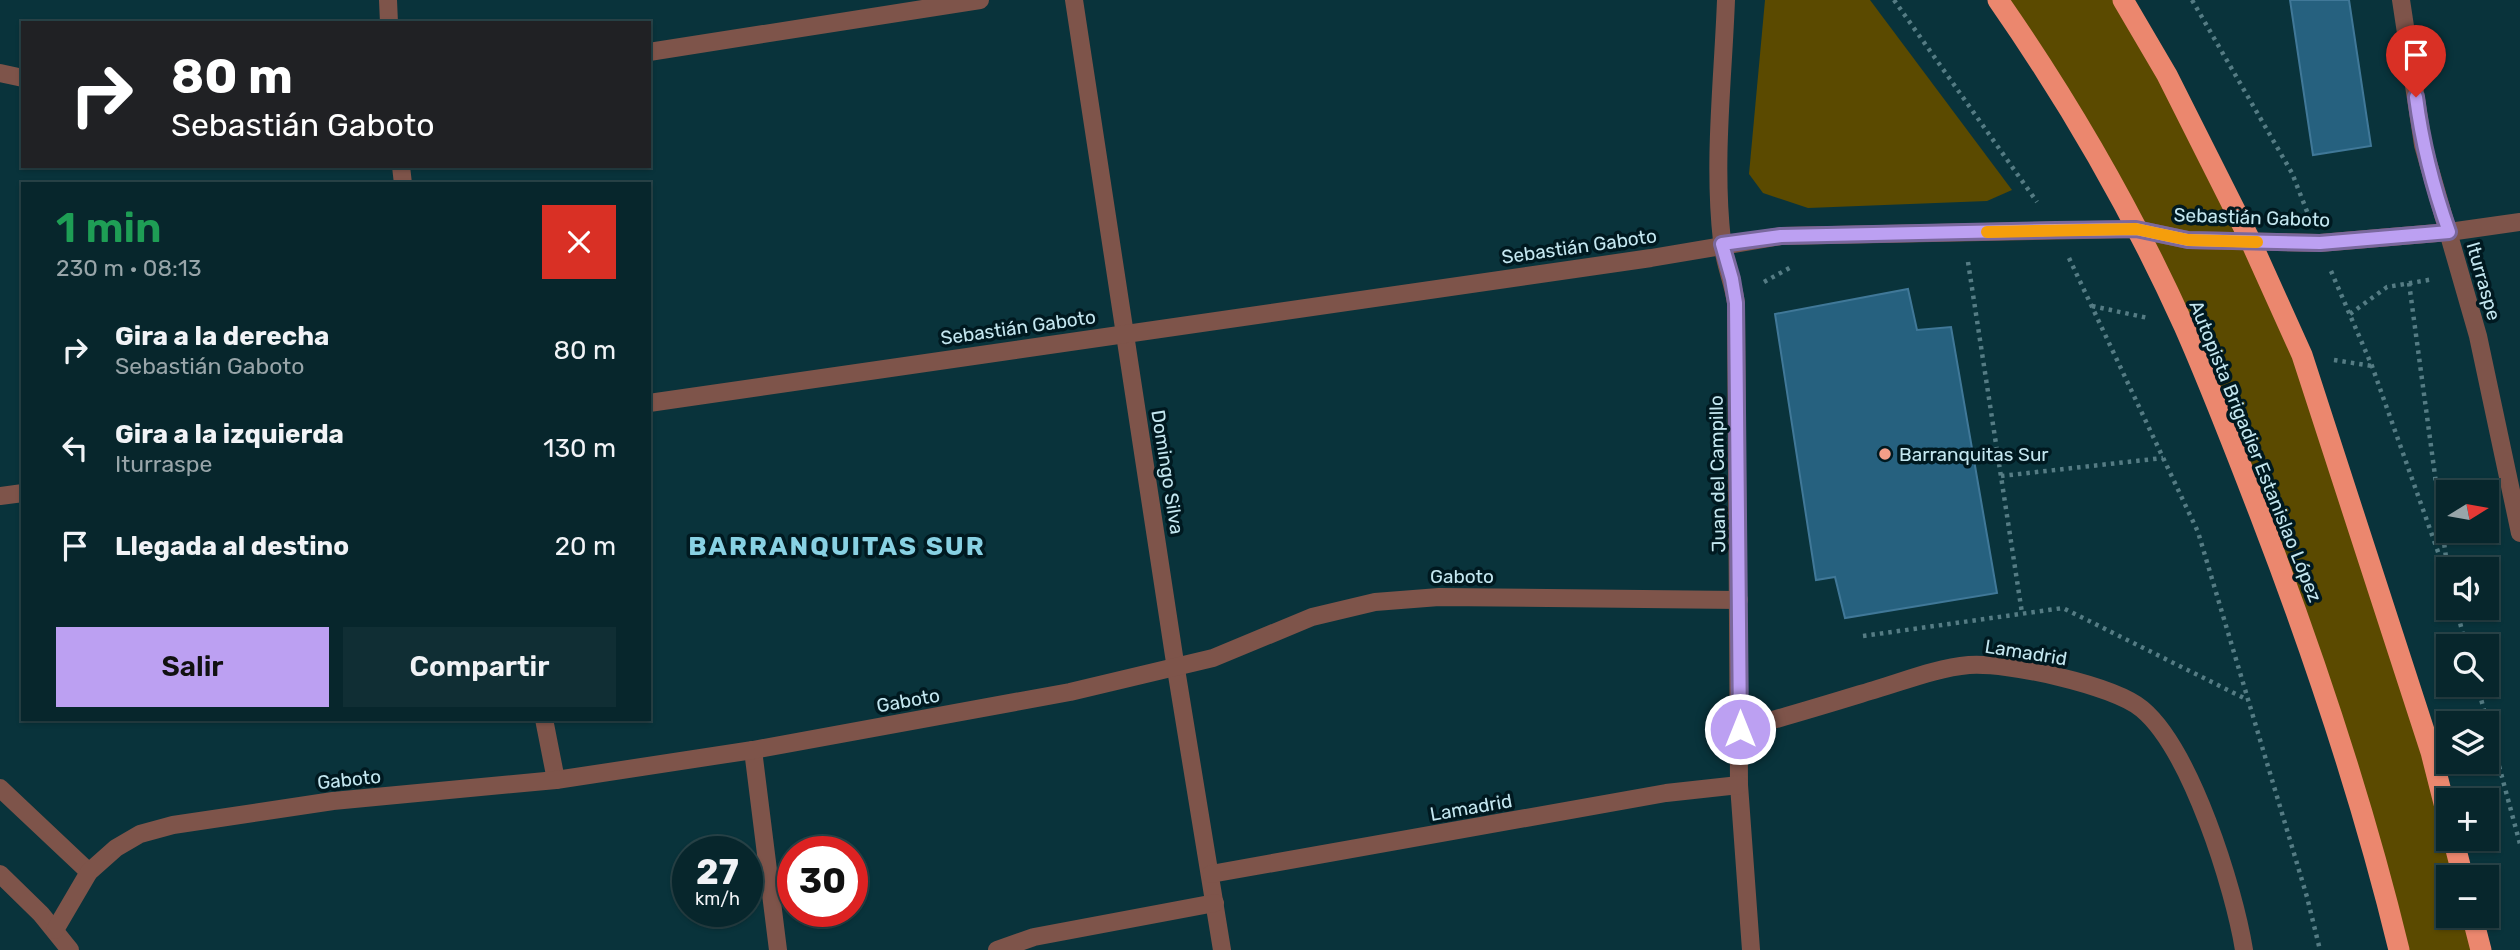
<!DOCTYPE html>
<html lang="es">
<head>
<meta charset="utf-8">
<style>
  :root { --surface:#07262c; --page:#102e34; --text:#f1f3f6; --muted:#98a5a9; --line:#284348; --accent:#bca0f2 }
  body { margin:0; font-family:Rubik,sans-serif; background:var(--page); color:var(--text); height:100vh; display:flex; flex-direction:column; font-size:26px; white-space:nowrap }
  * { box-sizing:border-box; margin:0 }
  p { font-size:23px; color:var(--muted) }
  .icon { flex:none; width:38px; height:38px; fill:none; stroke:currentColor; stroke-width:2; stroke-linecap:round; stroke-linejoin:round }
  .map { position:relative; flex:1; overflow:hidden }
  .drawer { position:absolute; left:21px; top:182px; width:630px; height:539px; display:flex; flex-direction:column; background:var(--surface); border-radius:0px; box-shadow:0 2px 5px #0004,0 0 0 2px var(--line) }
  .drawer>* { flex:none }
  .guide { position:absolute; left:21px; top:21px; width:630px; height:147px; border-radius:0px; box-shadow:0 2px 5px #0004,0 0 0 2px var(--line); background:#202124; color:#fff; overflow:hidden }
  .needle { width:46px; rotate:79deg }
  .buttons { position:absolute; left:2436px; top:480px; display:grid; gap:14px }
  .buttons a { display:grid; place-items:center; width:63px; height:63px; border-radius:0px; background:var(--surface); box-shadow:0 2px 5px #0004,0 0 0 2px var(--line); font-size:35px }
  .speed { position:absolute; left:672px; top:836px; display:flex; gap:14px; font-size:35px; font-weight:700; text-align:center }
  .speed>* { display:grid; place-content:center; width:91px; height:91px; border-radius:50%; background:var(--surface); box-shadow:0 2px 5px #0004,0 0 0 2px var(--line); line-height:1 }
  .speed small { font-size:18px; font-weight:400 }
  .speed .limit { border:10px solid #d22; background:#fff; color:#111 }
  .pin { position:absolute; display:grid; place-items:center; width:60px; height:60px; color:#fff; margin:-72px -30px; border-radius:50% 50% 50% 0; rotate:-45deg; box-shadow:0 0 7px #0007 }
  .pin .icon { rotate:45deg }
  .me { position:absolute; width:77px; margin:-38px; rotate:0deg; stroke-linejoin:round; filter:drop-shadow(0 0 5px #0008) }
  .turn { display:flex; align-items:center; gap:24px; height:147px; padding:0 35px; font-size:32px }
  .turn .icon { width:91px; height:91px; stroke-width:2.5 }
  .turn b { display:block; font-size:49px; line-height:60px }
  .round { display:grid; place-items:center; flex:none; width:74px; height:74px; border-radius:0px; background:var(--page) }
  .summary { display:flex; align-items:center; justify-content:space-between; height:119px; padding:0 35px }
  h1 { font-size:42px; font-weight:600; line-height:52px; color:#1e9e55 }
  .action { display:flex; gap:14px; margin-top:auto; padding:14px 35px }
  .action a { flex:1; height:80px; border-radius:0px; background:var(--accent); color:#111; font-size:28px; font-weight:600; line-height:80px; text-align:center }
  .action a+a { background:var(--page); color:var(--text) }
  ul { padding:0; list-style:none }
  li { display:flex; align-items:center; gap:21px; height:98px; padding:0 35px }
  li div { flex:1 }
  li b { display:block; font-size:26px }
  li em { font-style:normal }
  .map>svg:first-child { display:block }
  .green { fill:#5b4a00 }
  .building { fill:#26617f; stroke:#407898; stroke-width:2 }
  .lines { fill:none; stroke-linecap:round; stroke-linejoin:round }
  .path { stroke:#557c84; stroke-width:4.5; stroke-dasharray:3.5 5; stroke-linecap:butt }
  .street { stroke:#7e544a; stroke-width:18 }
  .highway { stroke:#eb876e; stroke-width:21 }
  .route-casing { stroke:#7a689d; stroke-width:18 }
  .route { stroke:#bca0f2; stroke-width:12 }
  .slow { stroke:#f59e0b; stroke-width:12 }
  .poi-dot { fill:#f49e88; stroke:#001920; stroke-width:2.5 }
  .labels { text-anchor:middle; stroke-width:7; stroke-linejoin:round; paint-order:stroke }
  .street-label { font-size:19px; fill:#c4e7f0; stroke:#001920 }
  .poi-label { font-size:19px; fill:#c4e7f0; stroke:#001920; text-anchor:start }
  .district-label { font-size:26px; font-weight:bold; letter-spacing:2px; fill:#88d1e3; stroke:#001920 }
</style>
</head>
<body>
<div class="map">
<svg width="2520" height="950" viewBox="0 0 2520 950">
  <rect width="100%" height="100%" fill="#09333b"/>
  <g class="green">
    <polygon points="1765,0 1870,0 2012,190 1987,201 1808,208 1763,193 1749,174"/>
    <polygon points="1998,0 2123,0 2251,242 2372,565 2463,877 2448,877 2448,915 2472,915 2481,950 2399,950 2353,780 2184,326"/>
  </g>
  <g class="building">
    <polygon points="2290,0 2349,0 2371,146 2313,155"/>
    <polygon points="1908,289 1917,330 1951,327 1997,593 1845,618 1835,577 1816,580 1775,314"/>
  </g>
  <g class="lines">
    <g class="path">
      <polyline points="1894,0 2037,202"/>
      <polyline points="2192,0 2292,173 2308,214"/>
      <polyline points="2069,258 2198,532 2307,897 2320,950"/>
      <polyline points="1968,262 2022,613"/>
      <polyline points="2331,271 2372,366 2448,580"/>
      <polyline points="1764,282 1793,266"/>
      <polyline points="2409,283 2448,572"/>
      <polyline points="2092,306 2148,318"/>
      <polyline points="2350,314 2387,287 2434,279"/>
      <polyline points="2334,360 2372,366"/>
      <polyline points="2001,476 2163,458"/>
      <polyline points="2456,607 2466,646"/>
      <polyline points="1863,636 2063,608 2248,700"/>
      <polyline points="2477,684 2520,844"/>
    </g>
    <g class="street">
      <polyline points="388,0 389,23"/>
      <polyline points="1074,0 1176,669 1222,950"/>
      <path d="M1726,0C1723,80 1713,161 1722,241C1724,262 1733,282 1736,303L1739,785L1751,950"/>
      <polyline points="2401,0 2423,145 2478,336 2520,533"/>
      <polyline points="649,52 980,0"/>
      <polyline points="0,73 23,78"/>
      <polyline points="401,166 403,184"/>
      <polyline points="649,403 1651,258 1781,236 2136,229 2188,240 2320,243 2449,232 2520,222"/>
      <polyline points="0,496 23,493"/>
      <polyline points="544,719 556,780"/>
      <path d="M1740,729C1786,717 1831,703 1877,689C1907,680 1937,668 1969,665C2007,662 2113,685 2142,709C2191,750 2234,888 2244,950"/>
      <polyline points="753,750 778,950"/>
      <polyline points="0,788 89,872"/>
      <polyline points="0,874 41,914 70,950"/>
      <polyline points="1211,874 1666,793 1739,785"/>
      <polyline points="55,930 89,872 116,848 140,834 173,825 333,801 556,780 753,750 1070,692 1213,658 1312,617 1375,602 1439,597 1739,600"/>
      <polyline points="997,950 1034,937 1215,903"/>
    </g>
    <g class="highway">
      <path d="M1998,0C2069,102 2133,213 2184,326C2211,387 2235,450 2259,512C2314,655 2363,801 2399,950"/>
      <polyline points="2123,0 2167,75 2251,242 2302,355 2431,752 2448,819"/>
      <polyline points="2453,838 2463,877"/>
      <polyline points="2472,915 2481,950"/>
    </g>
  </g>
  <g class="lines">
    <g class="route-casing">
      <path id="route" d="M1740,729L1736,303L1732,279L1722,244L1781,236L2056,230L2136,229L2188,240L2320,243L2449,232C2433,187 2422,144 2416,97"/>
    </g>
    <use href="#route" class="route"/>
    <polyline class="slow" points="1987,232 2136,229 2188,240 2257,242"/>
  </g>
  <circle class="poi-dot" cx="1885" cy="454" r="7"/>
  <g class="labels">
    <g class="street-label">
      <text transform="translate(2252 217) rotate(2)" y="7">Sebastián Gaboto</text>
      <text transform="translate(1579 246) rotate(-8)" y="7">Sebastián Gaboto</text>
      <text transform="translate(2484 281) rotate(74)" y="7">Iturraspe</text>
      <text transform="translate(1018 327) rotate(-8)" y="7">Sebastián Gaboto</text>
      <text transform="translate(2256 451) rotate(68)" y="7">Autopista Brigadier Estanislao López</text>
      <text transform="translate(1168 472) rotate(81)" y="7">Domingo Silva</text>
      <text transform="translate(1717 474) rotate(-91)" y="7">Juan del Campillo</text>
      <text x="1462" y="583">Gaboto</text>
      <text transform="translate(2026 652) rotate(9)" y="7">Lamadrid</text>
      <text transform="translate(908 700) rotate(-10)" y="7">Gaboto</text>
      <text transform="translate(349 779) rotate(-6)" y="7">Gaboto</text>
      <text transform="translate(1471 807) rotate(-10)" y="7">Lamadrid</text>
    </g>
    <g class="poi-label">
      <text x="1899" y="461">Barranquitas Sur</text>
    </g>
    <g class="district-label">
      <text x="837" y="555">BARRANQUITAS SUR</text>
    </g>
  </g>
</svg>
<div class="buttons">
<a><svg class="needle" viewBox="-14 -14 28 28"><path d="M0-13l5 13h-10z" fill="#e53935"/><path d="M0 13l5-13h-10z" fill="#98a5a9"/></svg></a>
<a><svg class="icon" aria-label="sound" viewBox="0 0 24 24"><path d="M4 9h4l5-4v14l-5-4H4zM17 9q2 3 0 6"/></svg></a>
<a><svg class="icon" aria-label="search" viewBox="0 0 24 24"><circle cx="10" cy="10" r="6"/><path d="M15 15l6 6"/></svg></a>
<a><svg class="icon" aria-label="layers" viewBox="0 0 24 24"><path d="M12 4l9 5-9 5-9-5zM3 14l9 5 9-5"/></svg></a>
<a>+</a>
<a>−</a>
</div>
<div class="speed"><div>27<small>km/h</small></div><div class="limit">30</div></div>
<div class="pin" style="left:2416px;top:97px;background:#d93025"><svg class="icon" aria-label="arrive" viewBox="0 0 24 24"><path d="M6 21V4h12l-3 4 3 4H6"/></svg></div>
<svg class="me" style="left:1740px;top:729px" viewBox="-20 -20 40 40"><circle r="17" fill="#bca0f2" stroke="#fff" stroke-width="3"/><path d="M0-11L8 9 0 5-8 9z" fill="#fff"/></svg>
<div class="guide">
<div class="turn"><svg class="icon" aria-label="right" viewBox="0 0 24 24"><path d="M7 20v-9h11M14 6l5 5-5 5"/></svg><div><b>80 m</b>Sebastián Gaboto</div></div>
</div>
<section class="drawer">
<div class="summary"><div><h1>1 min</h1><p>230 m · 08:13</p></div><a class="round" style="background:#d93025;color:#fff"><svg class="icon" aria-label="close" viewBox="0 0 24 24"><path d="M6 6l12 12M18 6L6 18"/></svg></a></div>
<ul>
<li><svg class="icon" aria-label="right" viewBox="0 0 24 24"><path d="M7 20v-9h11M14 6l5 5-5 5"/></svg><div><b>Gira a la derecha</b><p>Sebastián Gaboto</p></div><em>80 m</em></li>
<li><svg class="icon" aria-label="left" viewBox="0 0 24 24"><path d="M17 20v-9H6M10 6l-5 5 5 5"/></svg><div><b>Gira a la izquierda</b><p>Iturraspe</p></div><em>130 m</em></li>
<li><svg class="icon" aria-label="arrive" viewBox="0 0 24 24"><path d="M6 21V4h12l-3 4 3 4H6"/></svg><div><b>Llegada al destino</b></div><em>20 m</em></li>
</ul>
<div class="action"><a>Salir</a><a>Compartir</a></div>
</section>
</div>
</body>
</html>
